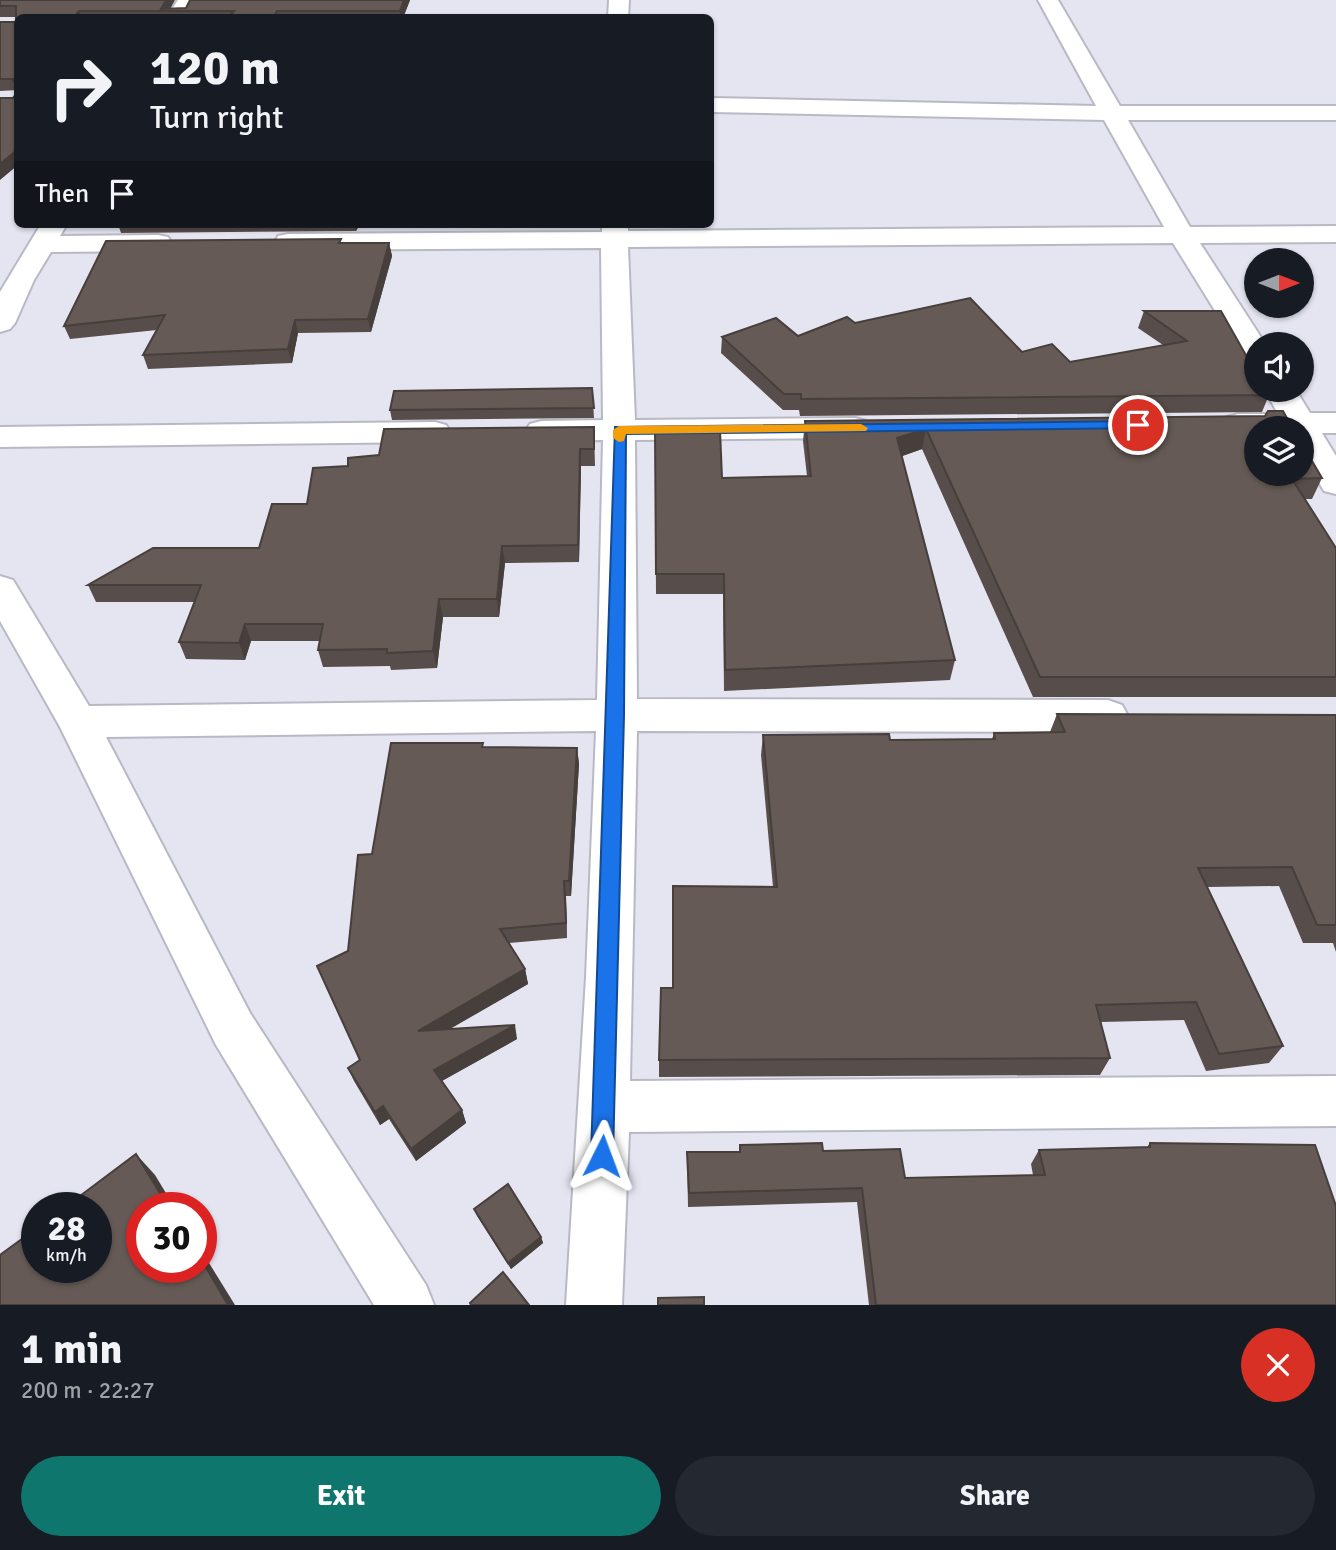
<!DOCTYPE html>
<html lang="en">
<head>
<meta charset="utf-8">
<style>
  :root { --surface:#171b24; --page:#242831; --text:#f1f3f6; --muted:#9ea1a6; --accent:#0f766e }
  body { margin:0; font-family:Signika,sans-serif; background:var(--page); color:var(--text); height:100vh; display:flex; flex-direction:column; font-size:26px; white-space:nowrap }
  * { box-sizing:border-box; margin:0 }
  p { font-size:23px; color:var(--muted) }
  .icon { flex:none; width:38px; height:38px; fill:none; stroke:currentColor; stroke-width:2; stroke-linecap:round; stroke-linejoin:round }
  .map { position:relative; height:1305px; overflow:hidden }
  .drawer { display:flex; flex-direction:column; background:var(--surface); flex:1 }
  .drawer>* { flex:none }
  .banner { position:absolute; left:14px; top:14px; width:700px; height:214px; border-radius:10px; box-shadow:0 2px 5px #0004; background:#171b24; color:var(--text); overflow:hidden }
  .needle { width:46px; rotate:90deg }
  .tools { position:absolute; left:1244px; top:248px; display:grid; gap:14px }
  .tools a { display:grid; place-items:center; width:70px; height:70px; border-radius:50%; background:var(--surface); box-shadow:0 2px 5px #0004; font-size:35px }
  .speed { position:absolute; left:21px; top:1192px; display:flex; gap:14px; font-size:35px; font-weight:700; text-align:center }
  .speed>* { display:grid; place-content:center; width:91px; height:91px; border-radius:50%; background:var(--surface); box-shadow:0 2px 5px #0004; line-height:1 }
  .speed small { font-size:18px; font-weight:400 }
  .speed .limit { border:10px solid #d22; background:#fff; color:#111 }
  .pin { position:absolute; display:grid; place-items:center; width:60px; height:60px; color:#fff; margin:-30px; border:4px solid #fff; border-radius:50%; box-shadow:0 2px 7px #0007 }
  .me { position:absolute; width:77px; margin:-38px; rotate:3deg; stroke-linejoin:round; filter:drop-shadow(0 0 5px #0008) }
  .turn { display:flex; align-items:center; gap:24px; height:147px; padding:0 21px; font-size:32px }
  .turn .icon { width:91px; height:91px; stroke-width:2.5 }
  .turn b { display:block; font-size:49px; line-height:60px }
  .then { display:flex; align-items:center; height:66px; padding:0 21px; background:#0003; gap:14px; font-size:26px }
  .round { display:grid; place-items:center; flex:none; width:74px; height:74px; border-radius:37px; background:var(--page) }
  .overview { display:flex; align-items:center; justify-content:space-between; height:119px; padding:0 21px }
  h1 { font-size:42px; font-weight:800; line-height:52px }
  .action { display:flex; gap:14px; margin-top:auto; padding:14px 21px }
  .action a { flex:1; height:80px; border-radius:42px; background:var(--accent); color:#fff; font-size:28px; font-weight:800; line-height:80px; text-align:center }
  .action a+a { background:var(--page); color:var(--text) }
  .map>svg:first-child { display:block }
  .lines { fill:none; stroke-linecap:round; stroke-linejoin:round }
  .minor-casing { stroke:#b8b9c4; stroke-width:4 }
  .minor { fill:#fff; fill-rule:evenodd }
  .wall { fill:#574d4a }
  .shaded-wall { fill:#473f3c }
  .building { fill:#655a56; stroke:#473f3c; stroke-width:2 }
  .route { fill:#1a73e8; stroke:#114b97; stroke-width:2 }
  .slow { fill:#f59e0b }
</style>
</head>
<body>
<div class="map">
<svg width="1336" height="1305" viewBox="0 0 1336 1305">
  <rect width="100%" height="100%" fill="#e4e5f1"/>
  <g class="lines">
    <g class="minor-casing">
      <g id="minor">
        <polygon points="178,0 198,0 187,18 166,18"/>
        <polygon points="609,0 629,0 628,18 608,18"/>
        <polygon points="1038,0 1058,0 1120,106 1336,106 1336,120 1128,120 1190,227 1336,226 1336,242 1200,243 1266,345 1256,345 1256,362 1245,359 1173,243 628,247 635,420 855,418 866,421 871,428 866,435 855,438 635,440 637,699 1108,700 1122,705 1128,716 1122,727 1108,732 637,731 630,1081 1336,1076 1336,1126 629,1132 622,1305 566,1305 586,977 596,731 106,737 250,1013 426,1285 434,1305 374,1305 216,1045 60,727 0,621 0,576 13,580 89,706 597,700 603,440 541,441 530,438 525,431 530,424 541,421 603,420 601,248 288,250 278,248 275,242 278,236 288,234 602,232 602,224 628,224 628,231 1164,227 1104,120 710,112 710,98 1096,106"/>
        <polygon points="41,224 67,224 60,236 158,235 168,237 172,243 168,249 158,251 51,252 34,280 15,323 10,329 0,332 0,292"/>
        <polygon points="1265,390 1296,390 1310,413 1336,413 1336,433 1322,433 1336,456 1336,494 1324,491 1302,454 1302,429 1256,429 1256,434 1227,431 1222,424 1227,417 1238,414 1278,414"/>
        <polygon points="435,422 446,425 451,432 446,439 435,442 0,447 0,427"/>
      </g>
    </g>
    <use href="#minor" class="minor"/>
  </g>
  <g class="wall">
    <polygon points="0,0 170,9 186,8 190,0 410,0 403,18 18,18 18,90 0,91 0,22 16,22 16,17 0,17"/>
    <polygon points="118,224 360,224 356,231 121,233"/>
    <polygon points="342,243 389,243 392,256 371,332 298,333 292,363 148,369 143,355 157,330 70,339 64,326"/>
    <polygon points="1144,311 1269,395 1262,412 800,416 799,410 783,410 721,353 722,337 798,336 855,323 1070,362 1163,345 1138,328"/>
    <polygon points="592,388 594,418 392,420 390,410"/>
    <polygon points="1265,416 1322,478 1312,499 1305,499 1336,548 1336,697 1033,697 922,449 902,456 955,660 950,680 724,691 723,594 656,594 655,430 722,478 807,476 803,441 805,421"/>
    <polygon points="594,427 595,466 581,466 579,562 505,563 499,617 443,617 437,668 391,670 390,666 323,667 318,650 320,641 251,641 245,660 186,659 179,642 195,602 96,602 88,585 259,548 348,466 379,455"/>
    <polygon points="1057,714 1336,715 1336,952 1333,943 1303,943 1279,886 1207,887 1283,1046 1269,1063 1206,1071 1184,1020 1101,1022 1110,1058 1100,1075 659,1077 659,1060 673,988 773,887 761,755 763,735 890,740 992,739 994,733 1050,732"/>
    <polygon points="484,747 577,748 579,764 571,896 566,896 567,938 509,943 525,969 528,984 450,1029 517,1039 442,1081 462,1110 466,1123 416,1161 389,1119 380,1125 354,1081 348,1068 360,1060 348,951 372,854"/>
    <polygon points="1150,1143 1336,1305 869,1305 857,1202 688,1207 687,1152 739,1152 740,1145 823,1151 905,1178 1033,1175 1031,1164 1039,1150 1147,1147"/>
    <polygon points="474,1209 541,1237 543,1243 511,1269 477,1216"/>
  </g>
  <g class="shaded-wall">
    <polygon points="166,0 175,0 169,11 161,9"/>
    <polygon points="404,0 410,0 403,18 401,18 400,11"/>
    <polygon points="79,11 81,18 73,18"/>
    <polygon points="18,149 18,165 0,180 0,164"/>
    <polygon points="354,224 360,224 356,231"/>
    <polygon points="389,243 392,256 371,332 368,319"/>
    <polygon points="295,320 298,333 292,363 288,349"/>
    <polygon points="926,429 922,449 894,459 897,438"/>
    <polygon points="580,449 581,466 579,562 578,545"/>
    <polygon points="502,546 505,563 499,617 497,599"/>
    <polygon points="439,599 443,617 437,668 433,651"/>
    <polygon points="245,624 251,641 245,660 239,643"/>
    <polygon points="577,748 579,764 571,896 569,881"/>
    <polygon points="564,881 566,896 567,938 566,923"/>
    <polygon points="525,969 528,984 423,1044 418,1031"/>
    <polygon points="515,1025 517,1039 438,1083 434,1070"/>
    <polygon points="383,1106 389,1119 380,1125 375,1112"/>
    <polygon points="462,1110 466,1123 416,1161 411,1149"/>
    <polygon points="136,1154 155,1175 175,1208 169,1208"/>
    <polygon points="541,1237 543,1243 511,1269 508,1263"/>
    <polygon points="201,1250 235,1305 228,1305 201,1259"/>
  </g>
  <g class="building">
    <polygon points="0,0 166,0 161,9 186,8 190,0 404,0 400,11 277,11 274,18 227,18 234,11 79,11 73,18 18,18 18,83 16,85 13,79 0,79 0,22 16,22 16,6 0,6"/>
    <polygon points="16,94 18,94 18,149 0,164 0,98 13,98"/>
    <polygon points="341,239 339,243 389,243 368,319 295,320 288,349 143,355 165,315 64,326 106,241"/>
    <polygon points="970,298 1022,352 1052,344 1070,362 1187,341 1144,311 1221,311 1256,373 1256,390 1267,390 1269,395 801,399 801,394 784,394 722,337 776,318 798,336 847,317 855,323"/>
    <polygon points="592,388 594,408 390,410 394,391"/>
    <polygon points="1268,411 1283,411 1293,429 1256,429 1256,474 1302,474 1302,444 1322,478 1292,479 1336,548 1336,677 1040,677 926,429 897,438 955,660 725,670 724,574 656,574 655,430 720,430 722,478 811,476 805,421 1265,416"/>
    <polygon points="594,427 594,449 580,449 578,545 502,546 497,599 439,599 433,651 387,653 387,649 318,650 323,624 245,624 239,643 179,642 201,585 88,585 153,548 259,548 272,504 307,504 313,468 348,466 348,458 379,455 384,429"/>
    <polygon points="1057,714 1336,715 1336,925 1317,925 1292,867 1198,868 1283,1046 1219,1054 1196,1002 1096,1005 1110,1058 659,1060 661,988 673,988 673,886 777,887 763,735 889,734 890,740 995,739 994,733 1065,732"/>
    <polygon points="391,743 483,743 482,747 577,748 569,881 564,881 566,923 500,929 525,969 418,1031 515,1025 434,1070 462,1110 411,1149 383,1106 375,1112 348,1068 360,1060 317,966 348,951 358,855 372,854"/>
    <polygon points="822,1143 823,1151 900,1149 905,1178 1045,1175 1039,1150 1150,1147 1150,1143 1315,1145 1336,1206 1336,1305 876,1305 862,1188 689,1193 687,1152 740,1152 740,1145"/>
    <polygon points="136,1154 169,1208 142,1208 142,1267 201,1267 201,1259 228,1305 0,1305 0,1255 37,1228 37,1267 96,1267 96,1208 64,1208"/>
    <polygon points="508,1184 541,1237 508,1263 474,1209"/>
    <polygon points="503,1272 529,1305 471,1305 470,1303"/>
    <polygon points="704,1297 704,1305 658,1305 658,1298"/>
  </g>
  <polygon class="route" points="1138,421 1142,422 1142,428 626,434 624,715 613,1156 610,1164 602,1167 594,1164 591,1156 615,427"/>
  <polygon class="slow" points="861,424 868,428 866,431 626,434 624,441 619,442 613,438 613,430 619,426"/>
</svg>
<div class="tools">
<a><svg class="needle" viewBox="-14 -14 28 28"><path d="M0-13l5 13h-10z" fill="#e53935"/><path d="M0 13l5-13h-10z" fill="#9ea1a6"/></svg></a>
<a><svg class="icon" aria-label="sound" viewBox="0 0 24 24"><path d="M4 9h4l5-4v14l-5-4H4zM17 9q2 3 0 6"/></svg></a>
<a><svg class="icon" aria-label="layers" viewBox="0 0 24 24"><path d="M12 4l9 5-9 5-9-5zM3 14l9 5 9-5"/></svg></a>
</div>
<div class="speed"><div>28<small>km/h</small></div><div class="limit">30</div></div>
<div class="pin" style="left:1138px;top:425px;background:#d93025"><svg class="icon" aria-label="arrive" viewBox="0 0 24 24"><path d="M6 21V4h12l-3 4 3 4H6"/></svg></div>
<svg class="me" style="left:602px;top:1156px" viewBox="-20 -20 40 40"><path d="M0-17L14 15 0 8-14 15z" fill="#1a73e8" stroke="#fff" stroke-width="4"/></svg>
<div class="banner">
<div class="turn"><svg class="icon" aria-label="right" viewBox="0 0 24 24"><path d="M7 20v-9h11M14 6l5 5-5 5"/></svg><div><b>120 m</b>Turn right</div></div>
<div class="then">Then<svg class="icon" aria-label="arrive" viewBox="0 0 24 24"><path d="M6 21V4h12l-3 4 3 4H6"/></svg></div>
</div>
</div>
<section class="drawer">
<div class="overview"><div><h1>1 min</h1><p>200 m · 22:27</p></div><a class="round" style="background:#d93025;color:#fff"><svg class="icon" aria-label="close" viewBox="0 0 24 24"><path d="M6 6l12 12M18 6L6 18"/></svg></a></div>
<div class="action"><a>Exit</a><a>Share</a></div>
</section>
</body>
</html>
